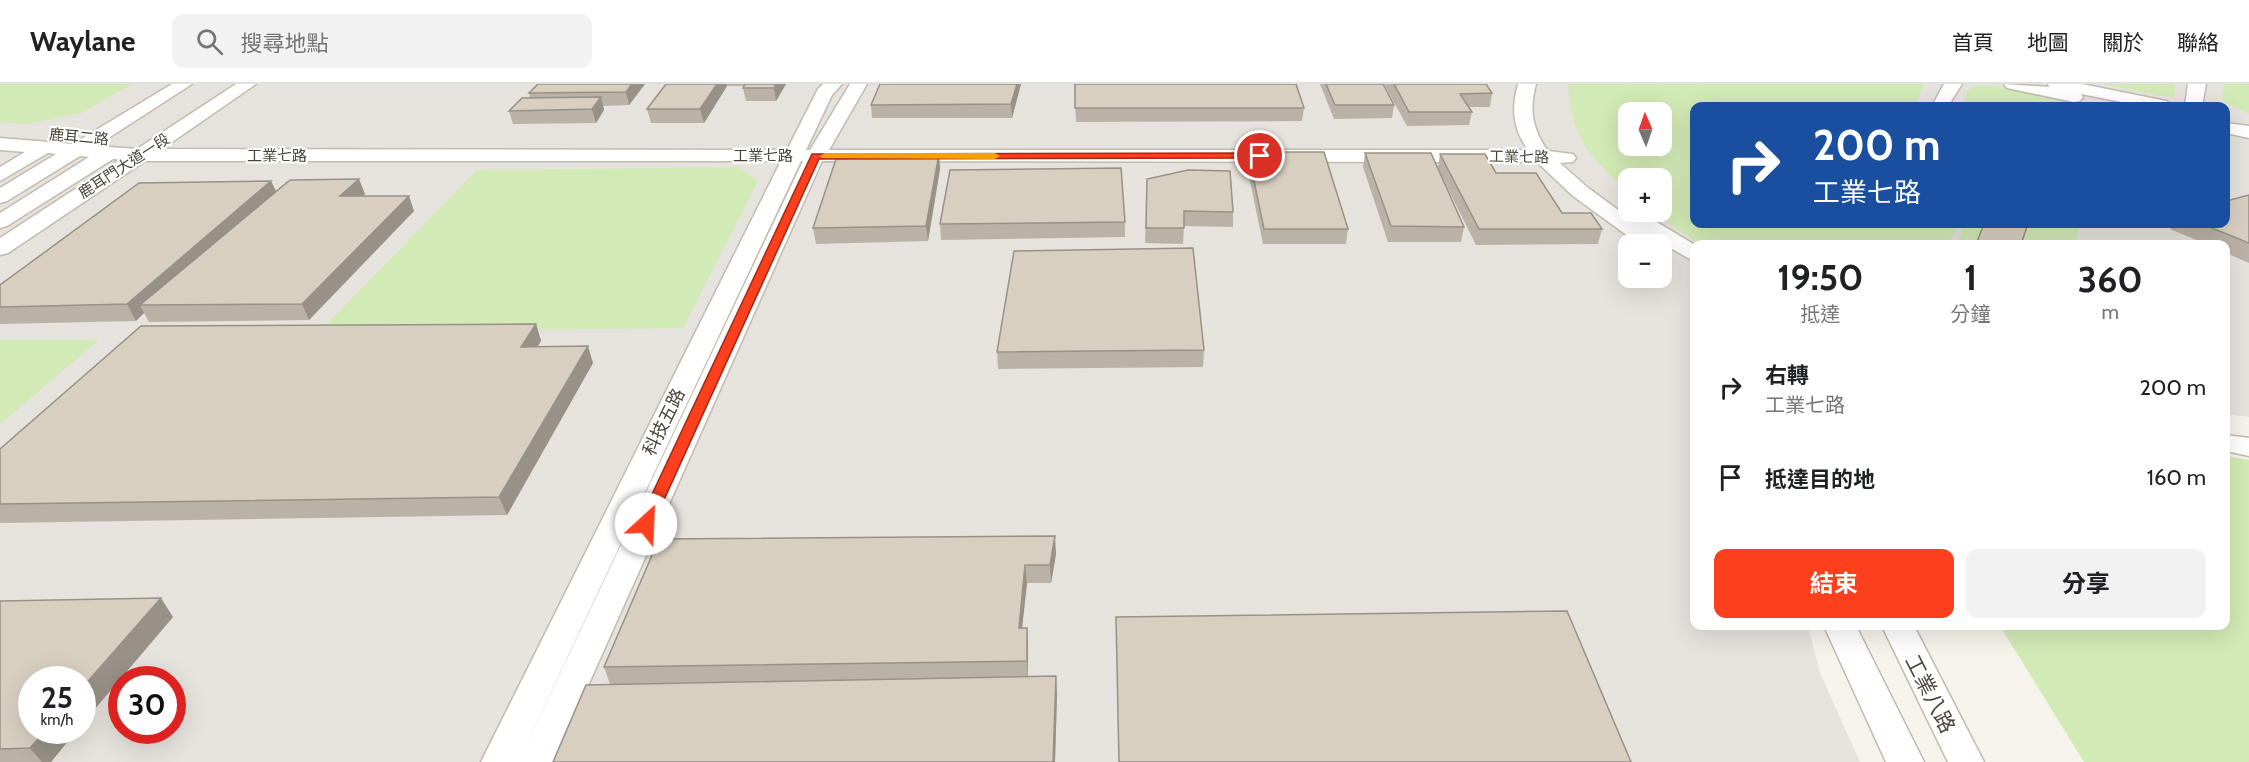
<!DOCTYPE html>
<html lang="zh-TW">
<head>
<meta charset="utf-8">
<style>
  :root { --surface:#fff; --page:#f2f2f2; --text:#202124; --muted:#757577; --line:#e0e0e0; --accent:#fc3f1d }
  body { margin:0; font-family:Cabin,"Noto Sans TC",sans-serif; background:var(--page); color:var(--text); height:100vh; display:flex; flex-direction:column; font-size:22px; white-space:nowrap }
  * { box-sizing:border-box; margin:0 }
  p { font-size:20px; color:var(--muted) }
  .icon { flex:none; width:33px; height:33px; fill:none; stroke:currentColor; stroke-width:2; stroke-linecap:round; stroke-linejoin:round }
  .map { position:relative; flex:1; overflow:hidden }
  .panel { position:absolute; left:1690px; top:156px; width:540px; height:390px; display:flex; flex-direction:column; background:var(--surface); border-radius:12px; box-shadow:0 6px 24px #0002 }
  .panel>* { flex:none }
  .banner { position:absolute; left:1690px; top:18px; width:540px; height:126px; border-radius:12px; box-shadow:0 6px 24px #0002; background:#1a4fa0; color:#fff; overflow:hidden }
  .needle { width:39px; rotate:358deg }
  .buttons { position:absolute; left:1618px; top:18px; display:grid; gap:12px }
  .buttons a { display:grid; place-items:center; width:54px; height:54px; border-radius:12px; background:var(--surface); box-shadow:0 6px 24px #0002; font-size:30px }
  .speed { position:absolute; left:18px; top:582px; display:flex; gap:12px; font-size:30px; font-weight:700; text-align:center }
  .speed>* { display:grid; place-content:center; width:78px; height:78px; border-radius:50%; background:var(--surface); box-shadow:0 6px 24px #0002; line-height:1 }
  .speed small { font-size:15px; font-weight:400 }
  .speed .limit { border:9px solid #d22; background:#fff; color:#111 }
  .pin { position:absolute; display:grid; place-items:center; width:51px; height:51px; color:#fff; margin:-26px; border:3px solid #fff; border-radius:50%; box-shadow:0 2px 6px #0007 }
  .me { position:absolute; width:66px; margin:-33px; rotate:25deg; stroke-linejoin:round; filter:drop-shadow(0 0 4px #0008) }
  .turn { display:flex; align-items:center; gap:21px; height:126px; padding:0 24px; font-size:27px }
  .turn .icon { width:78px; height:78px; stroke-width:2.5 }
  .turn b { display:block; font-size:42px; line-height:51px }
  .eta { display:flex; justify-content:space-evenly; align-items:center; height:102px; text-align:center }
  .eta b { font-size:36px; font-weight:700; line-height:42px }
  .cta { display:flex; gap:12px; margin-top:auto; padding:12px 24px }
  .cta a { flex:1; height:69px; border-radius:12px; background:var(--accent); color:#fff; font-size:24px; font-weight:700; line-height:69px; text-align:center }
  .cta a+a { background:var(--page); color:var(--text) }
  ul { padding:0; list-style:none }
  li { display:flex; align-items:center; gap:18px; height:90px; padding:0 24px }
  li div { flex:1 }
  li b { display:block; font-size:22px }
  li em { font-style:normal }
  header { display:flex; align-items:center; gap:36px; box-sizing:border-box; height:84px; padding:0 30px; background:var(--surface); border-bottom:2px solid var(--line) }
  header strong { font-size:28px }
  nav { display:flex; gap:33px; margin-inline-start:auto; font-size:21px }
  .search { width:420px; height:54px; background:var(--page); display:flex; align-items:center; gap:15px; box-sizing:border-box; padding:0 21px; border-radius:12px; color:var(--muted); font-size:22px }
  .map>svg:first-child { display:block }
  .industrial { fill:#e6e2dd; fill-rule:evenodd }
  .green { fill:#d2eab5; fill-rule:evenodd }
  .lines { fill:none; stroke-linecap:round; stroke-linejoin:round }
  .minor-casing { stroke:#c2bbae; stroke-width:3 }
  .minor { fill:#fff; fill-rule:evenodd }
  .wall { fill:#bab2a6 }
  .shaded-wall { fill:#979187 }
  .building { fill:#d8cfc1; stroke:#979187; stroke-width:1.5 }
  .route { fill:#fc3f1d; stroke:#a42913; stroke-width:1.5 }
  .slow { fill:#f59e0b }
  .labels { text-anchor:middle; stroke-width:4.5; stroke-linejoin:round; paint-order:stroke }
  .far-street-label { font-size:15px; fill:#4b4439; stroke:#fff }
  .street-label { font-size:18px; fill:#4b4439; stroke:#fff }
  .near-street-label { font-size:21px; fill:#4b4439; stroke:#fff }
</style>
</head>
<body>
<header>
<strong>Waylane</strong>
<div class="search"><svg class="icon" aria-label="search" viewBox="0 0 24 24"><circle cx="10" cy="10" r="6"/><path d="M15 15l6 6"/></svg>搜尋地點</div>
<nav><a>首頁</a><a>地圖</a><a>關於</a><a>聯絡</a></nav>
</header>
<div class="map">
<svg width="2249" height="678" viewBox="0 0 2249 678">
  <rect width="100%" height="100%" fill="#f6f3ec"/>
  <path class="industrial" d="M0,0H2249V333L2226,330V160H1695V542H1808L1820,589L1860,678H0ZM1695,22H2226V140H1695ZM1629,28H1662V62H1629ZM1629,94H1662V128H1629ZM1629,160H1662V194H1629ZM32,596H82V646H32ZM122,596H172V646H122Z"/>
  <g class="green">
    <polygon points="0,0 132,0 81,29 26,40 0,38"/>
    <path d="M1568,0H1924L1915,22H1695V140H1957L1949,160H1699L1653,128H1662V94H1629V108C1589,73 1572,55 1568,0ZM1629,28H1662V62H1629Z"/>
    <polygon points="2101,0 2175,0 2174,14"/>
    <polygon points="2224,0 2249,0 2249,30 2223,17"/>
    <polygon points="1980,1 1994,2 2101,22 1961,22 1969,5"/>
    <polygon points="738,83 758,97 683,244 319,248 477,86"/>
    <polygon points="1965,140 2079,140 2076,160 1957,160"/>
    <polygon points="0,256 99,256 0,340"/>
    <polygon points="2226,372 2249,376 2249,678 2084,678 2000,542 2226,542"/>
  </g>
  <g class="lines">
    <g class="minor-casing">
      <g id="minor">
        <path d="M172,0H192L96,62L137,65L236,0H256L162,65L787,66L818,5L823,0H842L832,11L806,66H810L850,0H867L829,66H1528C1513,45 1511,25 1518,0H1536C1529,26 1532,45 1548,67L1573,70L1576,74L1573,78L1560,79L1587,103L1633,137L1643,132L1650,134L1695,161V178L1665,161L1662,165V160H1641L1632,155L1573,112L1537,78L822,77L554,678H481L781,77H145L8,169L0,171V154L121,75H113L7,142L0,144V129L89,73L80,72L7,117L0,119V104L56,70L48,69L0,97V83L25,68L0,66V54L73,60ZM801,77H803L518,678Z"/>
        <polygon points="1944,0 1962,0 1948,22 1932,22"/>
        <polygon points="2004,0 2049,3 2048,0 2082,0 2166,17 2175,22 2142,22 2081,10 2083,13 2080,17 2074,18 2007,4"/>
        <polygon points="2188,0 2206,0 2202,22 2185,22"/>
        <polygon points="2226,39 2249,42 2249,54 2226,49"/>
        <polygon points="2226,351 2249,354 2249,372 2226,367"/>
        <polygon points="1824,542 1856,542 1924,678 1886,678"/>
        <polygon points="1882,542 1914,542 1984,678 1948,678"/>
      </g>
    </g>
    <use href="#minor" class="minor"/>
  </g>
  <g class="wall">
    <polygon points="645,0 629,21 603,22 604,26 596,39 513,40 509,27 530,14 529,9"/>
    <polygon points="666,0 786,0 776,17 746,17 743,4 744,2 727,2 704,39 651,39 647,25"/>
    <polygon points="880,0 1021,0 1012,34 872,34 871,21"/>
    <polygon points="1074,0 1304,24 1302,37 1076,38"/>
    <polygon points="1320,0 1383,0 1394,21 1392,34 1334,35"/>
    <polygon points="1384,0 1486,0 1492,9 1490,23 1469,23 1472,28 1469,41 1407,42"/>
    <polygon points="1248,68 1348,145 1346,160 1263,160 1247,82"/>
    <polygon points="1365,69 1438,84 1440,70 1496,89 1562,129 1602,145 1598,160 1476,161 1439,87 1464,143 1461,158 1388,158 1363,83"/>
    <polygon points="939,70 940,85 928,157 816,160 813,144"/>
    <polygon points="1147,95 1233,128 1233,143 1184,142 1183,160 1145,159"/>
    <polygon points="271,97 276,107 365,110 363,112 414,127 309,236 149,238 144,229 136,237 0,240 0,201"/>
    <polygon points="2249,111 2249,179 2226,169 2226,160 2206,160 2170,145 2173,140 2226,140"/>
    <polygon points="1125,138 1125,153 941,156 940,140"/>
    <polygon points="536,240 541,257 537,263 593,279 507,431 0,439 0,365"/>
    <polygon points="1204,266 1203,283 998,285 997,268"/>
    <polygon points="1056,470 1051,499 1027,499 1022,544 1027,544 1028,562 1028,593 1056,592 1057,611 1055,678 553,678 610,600 604,583"/>
    <polygon points="0,517 173,533 82,640 82,596 32,646 77,646 51,678 0,678"/>
  </g>
  <g class="shaded-wall">
    <polygon points="632,0 645,0 629,21 626,8"/>
    <polygon points="717,0 727,0 727,2 704,39 700,25"/>
    <polygon points="776,0 786,0 776,17 774,4"/>
    <polygon points="1017,0 1021,0 1012,34 1011,20"/>
    <polygon points="601,13 604,26 596,39 592,25"/>
    <polygon points="939,70 940,85 928,157 926,142"/>
    <polygon points="359,95 365,110 347,127 340,112"/>
    <polygon points="271,97 278,112 140,221 144,229 136,237 127,220"/>
    <polygon points="409,112 414,127 309,236 302,220"/>
    <polygon points="536,240 541,257 527,280 521,263"/>
    <polygon points="588,262 593,279 507,431 499,413"/>
    <polygon points="1055,452 1056,470 1051,499 1050,481"/>
    <polygon points="1025,481 1027,499 1020,562 1019,544"/>
    <polygon points="161,514 173,533 82,640 82,604"/>
    <polygon points="1027,544 1028,562 1028,596 1027,577"/>
    <polygon points="1056,592 1057,611 1055,678 1053,678"/>
    <polygon points="46,646 77,646 51,678 42,678 30,664"/>
  </g>
  <g class="building">
    <polygon points="538,0 632,0 626,8 529,9"/>
    <polygon points="666,0 717,0 700,25 647,25"/>
    <polygon points="745,0 776,0 774,4 743,4"/>
    <polygon points="880,0 1017,0 1011,20 871,21"/>
    <polygon points="1075,0 1296,0 1304,24 1075,24"/>
    <polygon points="1326,0 1383,0 1394,21 1335,21"/>
    <polygon points="1394,0 1486,0 1492,9 1460,10 1472,28 1409,28"/>
    <polygon points="601,13 592,25 509,27 522,14"/>
    <polygon points="1248,68 1324,68 1348,145 1264,145"/>
    <polygon points="1365,69 1431,69 1464,143 1391,142"/>
    <polygon points="939,70 926,142 813,144 837,72"/>
    <polygon points="1440,70 1485,70 1496,89 1536,89 1562,129 1591,129 1602,145 1479,145"/>
    <polygon points="1121,84 1125,138 940,140 950,86"/>
    <polygon points="1188,86 1230,87 1233,128 1184,127 1184,144 1146,144 1147,95"/>
    <polygon points="359,95 340,112 409,112 302,220 140,221 290,96"/>
    <polygon points="271,97 127,220 0,223 0,201 139,99"/>
    <polygon points="2249,111 2249,159 2202,140 2226,140 2226,117"/>
    <polygon points="1984,140 2028,140 2021,160 1976,160"/>
    <polygon points="1193,164 1204,266 997,268 1014,167"/>
    <polygon points="536,240 521,263 588,262 499,413 0,420 0,365 141,242"/>
    <polygon points="1055,452 1050,481 1025,481 1019,544 1027,544 1027,577 604,583 659,455"/>
    <polygon points="161,514 82,604 82,596 32,596 32,646 46,646 30,664 0,665 0,517"/>
    <polygon points="1567,527 1631,678 1119,678 1116,533"/>
    <polygon points="1056,592 1053,678 553,678 586,601"/>
  </g>
  <polygon class="route" points="1260,69 1265,72 1263,74 819,75 653,440 646,445 638,440 812,70"/>
  <polygon class="slow" points="825,69 995,69 1000,72 995,75 822,74 820,72"/>
  <g class="labels">
    <g class="far-street-label">
      <text transform="translate(79 53) rotate(5)" y="5">鹿耳二路</text>
      <text x="277" y="77">工業七路</text>
      <text x="763" y="77">工業七路</text>
      <text transform="translate(1519 73) rotate(1)" y="5">工業七路</text>
      <text transform="translate(124 82) rotate(-33)" y="5">鹿耳門大道一段</text>
    </g>
    <g class="street-label">
      <text transform="translate(664 338) rotate(-64)" y="6">科技五路</text>
    </g>
    <g class="near-street-label">
      <text transform="translate(1930 610) rotate(63)" y="7">工業八路</text>
    </g>
  </g>
</svg>
<div class="buttons">
<a><svg class="needle" viewBox="-14 -14 28 28"><path d="M0-13l5 13h-10z" fill="#e53935"/><path d="M0 13l5-13h-10z" fill="#757577"/></svg></a>
<a>+</a>
<a>−</a>
</div>
<div class="speed"><div>25<small>km/h</small></div><div class="limit">30</div></div>
<div class="pin" style="left:1260px;top:72px;background:#d93025"><svg class="icon" aria-label="arrive" viewBox="0 0 24 24"><path d="M6 21V4h12l-3 4 3 4H6"/></svg></div>
<svg class="me" style="left:646px;top:440px" viewBox="-20 -20 40 40"><circle r="19" fill="#fff"/><path d="M0-13L10 11 0 6-10 11z" fill="#fc3f1d"/></svg>
<div class="banner">
<div class="turn"><svg class="icon" aria-label="right" viewBox="0 0 24 24"><path d="M7 20v-9h11M14 6l5 5-5 5"/></svg><div><b>200 m</b>工業七路</div></div>
</div>
<section class="panel">
<div class="eta">
<div><b>19:50</b><p>抵達</p></div>
<div><b>1</b><p>分鐘</p></div>
<div><b>360</b><p>m</p></div>
</div>
<ul>
<li><svg class="icon" aria-label="right" viewBox="0 0 24 24"><path d="M7 20v-9h11M14 6l5 5-5 5"/></svg><div><b>右轉</b><p>工業七路</p></div><em>200 m</em></li>
<li><svg class="icon" aria-label="arrive" viewBox="0 0 24 24"><path d="M6 21V4h12l-3 4 3 4H6"/></svg><div><b>抵達目的地</b></div><em>160 m</em></li>
</ul>
<div class="cta"><a>結束</a><a>分享</a></div>
</section>
</div>
</body>
</html>
